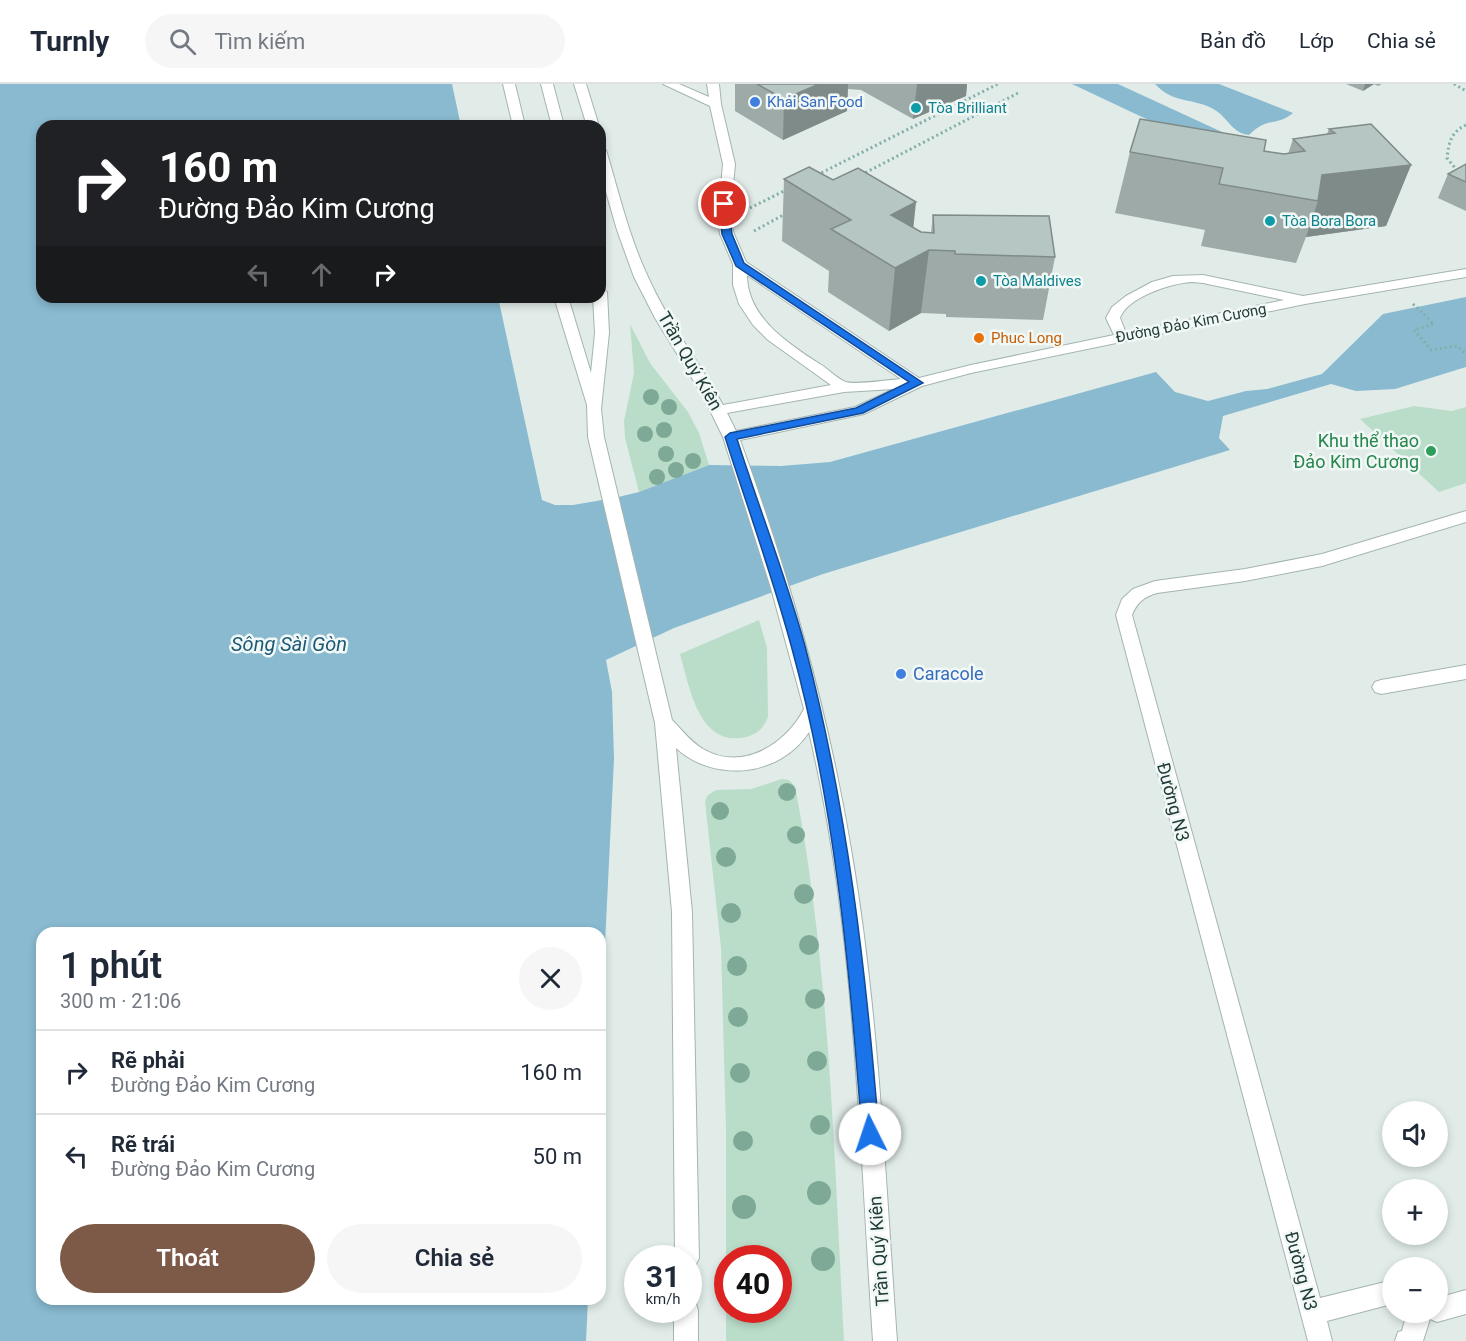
<!DOCTYPE html>
<html lang="vi">
<head>
<meta charset="utf-8">
<style>
  :root { --surface:#fff; --page:#f6f6f7; --text:#1f2937; --muted:#747a83; --line:#e0e1e3; --accent:#7d5a47 }
  body { margin:0; font-family:Roboto,sans-serif; background:var(--page); color:var(--text); height:100vh; display:flex; flex-direction:column; font-size:22px; white-space:nowrap }
  * { box-sizing:border-box; margin:0 }
  p { font-size:20px; color:var(--muted) }
  .icon { flex:none; width:33px; height:33px; fill:none; stroke:currentColor; stroke-width:2; stroke-linecap:round; stroke-linejoin:round }
  .map { position:relative; flex:1; overflow:hidden }
  .details { position:absolute; left:36px; top:843px; width:570px; height:378px; display:flex; flex-direction:column; background:var(--surface); border-radius:18px; box-shadow:0 3px 9px #0003 }
  .details>* { flex:none }
  .banner { position:absolute; left:36px; top:36px; width:570px; height:183px; border-radius:18px; box-shadow:0 3px 9px #0003; background:#202124; color:#fff; overflow:hidden }
  .fabs { position:absolute; left:1382px; top:1017px; display:grid; gap:12px }
  .fabs a { display:grid; place-items:center; width:66px; height:66px; border-radius:50%; background:var(--surface); box-shadow:0 3px 9px #0003; font-size:30px }
  .speed { position:absolute; left:624px; top:1161px; display:flex; gap:12px; font-size:30px; font-weight:700; text-align:center }
  .speed>* { display:grid; place-content:center; width:78px; height:78px; border-radius:50%; background:var(--surface); box-shadow:0 3px 9px #0003; line-height:1 }
  .speed small { font-size:15px; font-weight:400 }
  .speed .limit { border:9px solid #d22; background:#fff; color:#111 }
  .pin { position:absolute; display:grid; place-items:center; width:51px; height:51px; color:#fff; margin:-26px; border:3px solid #fff; border-radius:50%; box-shadow:0 2px 6px #0007 }
  .me { position:absolute; width:66px; margin:-33px; rotate:356deg; stroke-linejoin:round; filter:drop-shadow(0 0 4px #0008) }
  .turn { display:flex; align-items:center; gap:21px; height:126px; padding:0 24px; font-size:27px }
  .turn .icon { width:78px; height:78px; stroke-width:2.5 }
  .turn b { display:block; font-size:42px; line-height:51px }
  .lanes { display:flex; align-items:center; height:57px; padding:0 24px; background:#0003; justify-content:center; gap:30px; direction:ltr }
  .lanes .off { opacity:.35 }
  .round { display:grid; place-items:center; flex:none; width:63px; height:63px; border-radius:32px; background:var(--page) }
  .head { display:flex; align-items:center; justify-content:space-between; height:102px; padding:0 24px }
  h1 { font-size:36px; font-weight:600; line-height:45px }
  .button { display:flex; gap:12px; margin-top:auto; padding:12px 24px }
  .button a { flex:1; height:69px; border-radius:36px; background:var(--accent); color:#fff; font-size:24px; font-weight:600; line-height:69px; text-align:center }
  .button a+a { background:var(--page); color:var(--text) }
  ul { padding:0; list-style:none }
  li { display:flex; align-items:center; gap:18px; height:84px; padding:0 24px; border-top:2px solid var(--line) }
  li div { flex:1 }
  li b { display:block; font-size:22px }
  li em { font-style:normal }
  header { display:flex; align-items:center; gap:36px; box-sizing:border-box; height:84px; padding:0 30px; background:var(--surface); border-bottom:2px solid var(--line) }
  header strong { font-size:28px }
  nav { display:flex; gap:33px; margin-inline-start:auto; font-size:21px }
  .search { width:420px; height:54px; background:var(--page); display:flex; align-items:center; gap:15px; box-sizing:border-box; padding:0 21px; border-radius:33px; color:var(--muted); font-size:22px }
  .map>svg:first-child { display:block }
  .green { fill:#baddc9; fill-rule:evenodd }
  .water { fill:#89bad0 }
  .lines { fill:none; stroke-linecap:round; stroke-linejoin:round }
  .minor-casing { stroke:#a4b4b1; stroke-width:2 }
  .path { stroke:#82afa8; stroke-width:3; stroke-dasharray:2 3; stroke-linecap:butt }
  .minor { fill:#fff; fill-rule:evenodd }
  .tree { fill:#7da996 }
  .wall { fill:#9daaa7 }
  .shaded-wall { fill:#7f8b88 }
  .building { fill:#b6c6c2; stroke:#7f8b88; stroke-width:1.5 }
  .route { fill:#1a73e8; stroke:#114b97; stroke-width:1.5 }
  .shop-dot { fill:#3f7fe0; stroke:#f1f8f6; stroke-width:2 }
  .culture-dot { fill:#0f9aa8; stroke:#f1f8f6; stroke-width:2 }
  .food-dot { fill:#e8710a; stroke:#f1f8f6; stroke-width:2 }
  .leisure-dot { fill:#2e9e5b; stroke:#f1f8f6; stroke-width:2 }
  .labels { text-anchor:middle; stroke-width:5; stroke-linejoin:round; paint-order:stroke }
  .far-shop-label { font-size:15px; fill:#366cbe; stroke:#f1f8f6; text-anchor:start }
  .far-culture-label { font-size:15px; fill:#0d838f; stroke:#f1f8f6; text-anchor:start }
  .far-street-label { font-size:15px; fill:#223c39; stroke:#f1f8f6 }
  .far-food-label { font-size:15px; fill:#c56008; stroke:#f1f8f6; text-anchor:start }
  .street-label { font-size:18px; fill:#223c39; stroke:#f1f8f6 }
  .leisure-label { font-size:18px; fill:#27864d; stroke:#f1f8f6; text-anchor:end }
  .shop-label { font-size:18px; fill:#366cbe; stroke:#f1f8f6; text-anchor:start }
  .water-label { font-size:20px; font-style:italic; fill:#1c5977; stroke:#f1f8f6 }
</style>
</head>
<body>
<header>
<strong>Turnly</strong>
<div class="search"><svg class="icon" aria-label="search" viewBox="0 0 24 24"><circle cx="10" cy="10" r="6"/><path d="M15 15l6 6"/></svg>Tìm kiếm</div>
<nav><a>Bản đồ</a><a>Lớp</a><a>Chia sẻ</a></nav>
</header>
<div class="map">
<svg width="1466" height="1257" viewBox="0 0 1466 1257">
  <rect width="100%" height="100%" fill="#e1ece9"/>
  <g class="green">
    <polygon points="630,240 650,279 688,328 699,349 709,381 639,408 625,354 624,337 634,289"/>
    <polygon points="1414,322 1452,327 1466,323 1466,399 1439,408 1360,335"/>
    <path d="M759,536L767,564L768,633C763,646 755,652 740,654C698,659 689,601 680,570Z"/>
    <path d="M782,695L789,696L795,702C830,885 834,1071 844,1257H726V1046L721,864L705,717L708,711L716,706L751,705ZM778,1174V1226H728V1174Z"/>
  </g>
  <g class="water">
    <polygon points="0,0 452,0 461,42 42,42 42,213 498,213 542,416 555,421 573,421 614,414 639,408 709,381 781,382 830,378 1156,288 1175,308 1208,317 1246,307 1267,305 1322,290 1383,230 1466,213 1466,283 1395,305 1356,307 1331,300 1223,332 1219,354 1230,366 823,490 674,544 606,576 612,608 614,675 600,963 600,849 42,849 42,1215 588,1215 586,1257 0,1257"/>
    <polygon points="1072,0 1118,0 1235,54 1212,66"/>
    <path d="M1155,0H1219L1293,29C1276,43 1268,32 1249,51C1232,49 1229,35 1215,26C1194,13 1174,21 1155,0Z"/>
  </g>
  <g class="lines">
    <g class="minor-casing">
      <g id="minor">
        <polygon points="503,0 515,0 525,42 513,42"/>
        <polygon points="541,0 553,0 564,42 552,42"/>
        <polygon points="574,0 586,0 599,42 587,42"/>
        <path d="M663,0H679L709,13L707,0H719L721,20L735,80L730,135L734,150L746,178L919,294L971,281L1114,251L1106,234L1112,223L1126,212L1152,198L1173,192L1203,191L1303,212L1466,185V193L1305,220L971,289L922,302L864,330L740,356C788,487 828,628 851,765C879,927 885,1093 897,1257H873C859,1054 856,847 809,648C780,693 714,699 676,664L692,828L699,1174L695,1182L688,1185V1174H675L672,828L655,639L588,353L587,321L554,213H568L591,289L595,249L593,213H600V204L607,208L609,249L601,325L604,353L672,636C682,646 691,658 703,665C743,688 786,660 804,625L771,504L723,353L703,312L655,234L634,193L617,146L600,87V62L606,66C619,109 629,153 648,193C668,238 699,278 723,321L831,301L768,256L753,241L739,220L733,201V180L720,150L718,135L723,80L710,22ZM747,191L901,295C888,296 856,301 846,298C838,295 830,287 823,282C790,261 747,234 747,191ZM1192,198L1203,199L1284,216L1126,249L1120,234C1127,213 1172,199 1192,198ZM894,305L855,323L736,347L727,329L844,308Z"/>
        <path d="M1466,427V438L1322,482L1245,497L1157,509C1144,513 1137,518 1132,531L1320,1214L1389,1197L1392,1198V1223L1388,1221L1327,1237L1332,1257H1308L1116,531L1122,515L1133,505L1155,497L1245,485L1322,470Z"/>
        <polygon points="1466,581 1466,595 1381,610 1375,608 1372,603 1375,598 1381,596"/>
        <polygon points="1466,1206 1466,1230 1437,1238 1430,1235 1423,1257 1395,1257 1398,1248 1402,1247 1407,1228 1437,1228 1437,1214"/>
        <polygon points="688,1215 695,1217 698,1226 698,1257 674,1257 674,1226 688,1226"/>
      </g>
    </g>
    <g class="path">
      <polyline points="1454,0 1466,7"/>
      <path d="M1466,41C1451,48 1449,58 1447,74L1459,89L1466,92"/>
      <polyline points="817,91 998,0"/>
      <polyline points="861,91 1020,8"/>
      <polyline points="750,124 786,106"/>
      <polyline points="754,147 785,130"/>
      <polyline points="1413,220 1434,240 1414,246 1431,266 1457,262 1466,270"/>
    </g>
    <use href="#minor" class="minor"/>
  </g>
  <g class="tree">
    <circle cx="651" cy="313" r="8"/>
    <circle cx="669" cy="323" r="8"/>
    <circle cx="664" cy="346" r="8"/>
    <circle cx="645" cy="350" r="8"/>
    <circle cx="666" cy="370" r="8"/>
    <circle cx="693" cy="377" r="8"/>
    <circle cx="676" cy="386" r="8"/>
    <circle cx="657" cy="393" r="8"/>
    <circle cx="787" cy="708" r="9"/>
    <circle cx="720" cy="727" r="9"/>
    <circle cx="796" cy="751" r="9"/>
    <circle cx="726" cy="773" r="10"/>
    <circle cx="804" cy="810" r="10"/>
    <circle cx="731" cy="829" r="10"/>
    <circle cx="809" cy="861" r="10"/>
    <circle cx="737" cy="882" r="10"/>
    <circle cx="815" cy="915" r="10"/>
    <circle cx="738" cy="933" r="10"/>
    <circle cx="817" cy="977" r="10"/>
    <circle cx="740" cy="989" r="10"/>
    <circle cx="820" cy="1041" r="10"/>
    <circle cx="743" cy="1057" r="10"/>
    <circle cx="819" cy="1109" r="12"/>
    <circle cx="744" cy="1123" r="12"/>
    <circle cx="823" cy="1175" r="12"/>
  </g>
  <g class="wall">
    <polygon points="735,0 967,0 966,12 913,35 861,6 848,5 847,27 783,56 735,27"/>
    <polygon points="1346,0 1382,0 1378,2 1374,0 1363,7"/>
    <polygon points="1329,45 1411,81 1386,142 1306,153 1296,179 1201,162 1205,146 1115,129 1130,68 1264,67 1284,70 1288,70 1293,55 1327,50"/>
    <polygon points="1466,80 1466,127 1438,114 1448,90"/>
    <polygon points="784,95 921,148 931,149 933,131 1055,173 1043,236 946,233 946,230 921,229 889,247 828,208 829,187 782,157"/>
  </g>
  <g class="shaded-wall">
    <polygon points="819,0 848,0 847,27 783,56 784,15"/>
    <polygon points="917,0 967,0 966,12 913,35"/>
    <polygon points="1365,0 1374,0 1363,7"/>
    <polygon points="1411,81 1386,142 1306,153 1318,117 1322,91"/>
    <polygon points="916,118 910,177 929,166 921,229 889,247 895,184 891,131"/>
  </g>
  <g class="building">
    <polygon points="757,0 819,0 784,15"/>
    <polygon points="1140,35 1266,56 1264,67 1284,70 1305,67 1293,55 1335,49 1329,45 1371,40 1411,81 1322,91 1318,117 1219,100 1223,84 1130,68"/>
    <polygon points="1466,80 1466,98 1448,90"/>
    <polygon points="809,83 833,96 858,84 916,118 891,131 921,148 934,149 933,131 1049,132 1055,173 955,170 955,167 929,166 895,184 831,145 851,136 784,95"/>
  </g>
  <path class="route" d="M724,117L728,120L732,150L744,179L923,299L863,329L737,355C759,424 786,493 805,562C847,722 866,885 879,1050L876,1056L870,1058L864,1056L862,1050C850,886 835,720 791,561C772,491 747,422 725,353L730,349L856,324L909,298L736,182L722,150L719,120Z"/>
  <g class="shop-dot">
    <circle cx="755" cy="18" r="6"/>
    <circle cx="901" cy="590" r="6"/>
  </g>
  <g class="culture-dot">
    <circle cx="916" cy="24" r="6"/>
    <circle cx="1270" cy="137" r="6"/>
    <circle cx="981" cy="197" r="6"/>
  </g>
  <circle class="food-dot" cx="979" cy="254" r="6"/>
  <circle class="leisure-dot" cx="1431" cy="367" r="6"/>
  <g class="labels">
    <g class="far-shop-label">
      <text x="767" y="23">Khải San Food</text>
    </g>
    <g class="far-culture-label">
      <text x="928" y="29">Tòa Brilliant</text>
      <text x="1282" y="142">Tòa Bora Bora</text>
      <text x="993" y="202">Tòa Maldives</text>
    </g>
    <g class="far-street-label">
      <text transform="translate(1191 239) rotate(-11)" y="5">Đường Đảo Kim Cương</text>
    </g>
    <g class="far-food-label">
      <text x="991" y="259">Phuc Long</text>
    </g>
    <g class="street-label">
      <text transform="translate(690 277) rotate(60)" y="6">Trần Quý Kiên</text>
      <text transform="translate(1173 718) rotate(75)" y="6">Đường N3</text>
      <text transform="translate(879 1167) rotate(-94)" y="6">Trần Quý Kiên</text>
      <text transform="translate(1301 1187) rotate(75)" y="6">Đường N3</text>
    </g>
    <g class="leisure-label">
      <text x="1419" y="363">Khu thể thao<tspan x="1419" dy="21">Đảo Kim Cương</tspan></text>
    </g>
    <g class="shop-label">
      <text x="913" y="596">Caracole</text>
    </g>
    <g class="water-label">
      <text x="289" y="567">Sông Sài Gòn</text>
    </g>
  </g>
</svg>
<div class="fabs">
<a><svg class="icon" aria-label="sound" viewBox="0 0 24 24"><path d="M4 9h4l5-4v14l-5-4H4zM17 9q2 3 0 6"/></svg></a>
<a>+</a>
<a>−</a>
</div>
<div class="speed"><div>31<small>km/h</small></div><div class="limit">40</div></div>
<div class="pin" style="left:724px;top:120px;background:#d93025"><svg class="icon" aria-label="arrive" viewBox="0 0 24 24"><path d="M6 21V4h12l-3 4 3 4H6"/></svg></div>
<svg class="me" style="left:870px;top:1050px" viewBox="-20 -20 40 40"><circle r="19" fill="#fff"/><path d="M0-13L10 11 0 6-10 11z" fill="#1a73e8"/></svg>
<div class="banner">
<div class="turn"><svg class="icon" aria-label="right" viewBox="0 0 24 24"><path d="M7 20v-9h11M14 6l5 5-5 5"/></svg><div><b>160 m</b>Đường Đảo Kim Cương</div></div>
<div class="lanes"><svg class="icon off" aria-label="left" viewBox="0 0 24 24"><path d="M17 20v-9H6M10 6l-5 5 5 5"/></svg><svg class="icon off" aria-label="ahead" viewBox="0 0 24 24"><path d="M12 20V5M6 11l6-6 6 6"/></svg><svg class="icon" aria-label="right" viewBox="0 0 24 24"><path d="M7 20v-9h11M14 6l5 5-5 5"/></svg></div>
</div>
<section class="details">
<div class="head"><div><h1>1 phút</h1><p>300 m · 21:06</p></div><a class="round"><svg class="icon" aria-label="close" viewBox="0 0 24 24"><path d="M6 6l12 12M18 6L6 18"/></svg></a></div>
<ul>
<li><svg class="icon" aria-label="right" viewBox="0 0 24 24"><path d="M7 20v-9h11M14 6l5 5-5 5"/></svg><div><b>Rẽ phải</b><p>Đường Đảo Kim Cương</p></div><em>160 m</em></li>
<li><svg class="icon" aria-label="left" viewBox="0 0 24 24"><path d="M17 20v-9H6M10 6l-5 5 5 5"/></svg><div><b>Rẽ trái</b><p>Đường Đảo Kim Cương</p></div><em>50 m</em></li>
</ul>
<div class="button"><a>Thoát</a><a>Chia sẻ</a></div>
</section>
</div>
</body>
</html>
